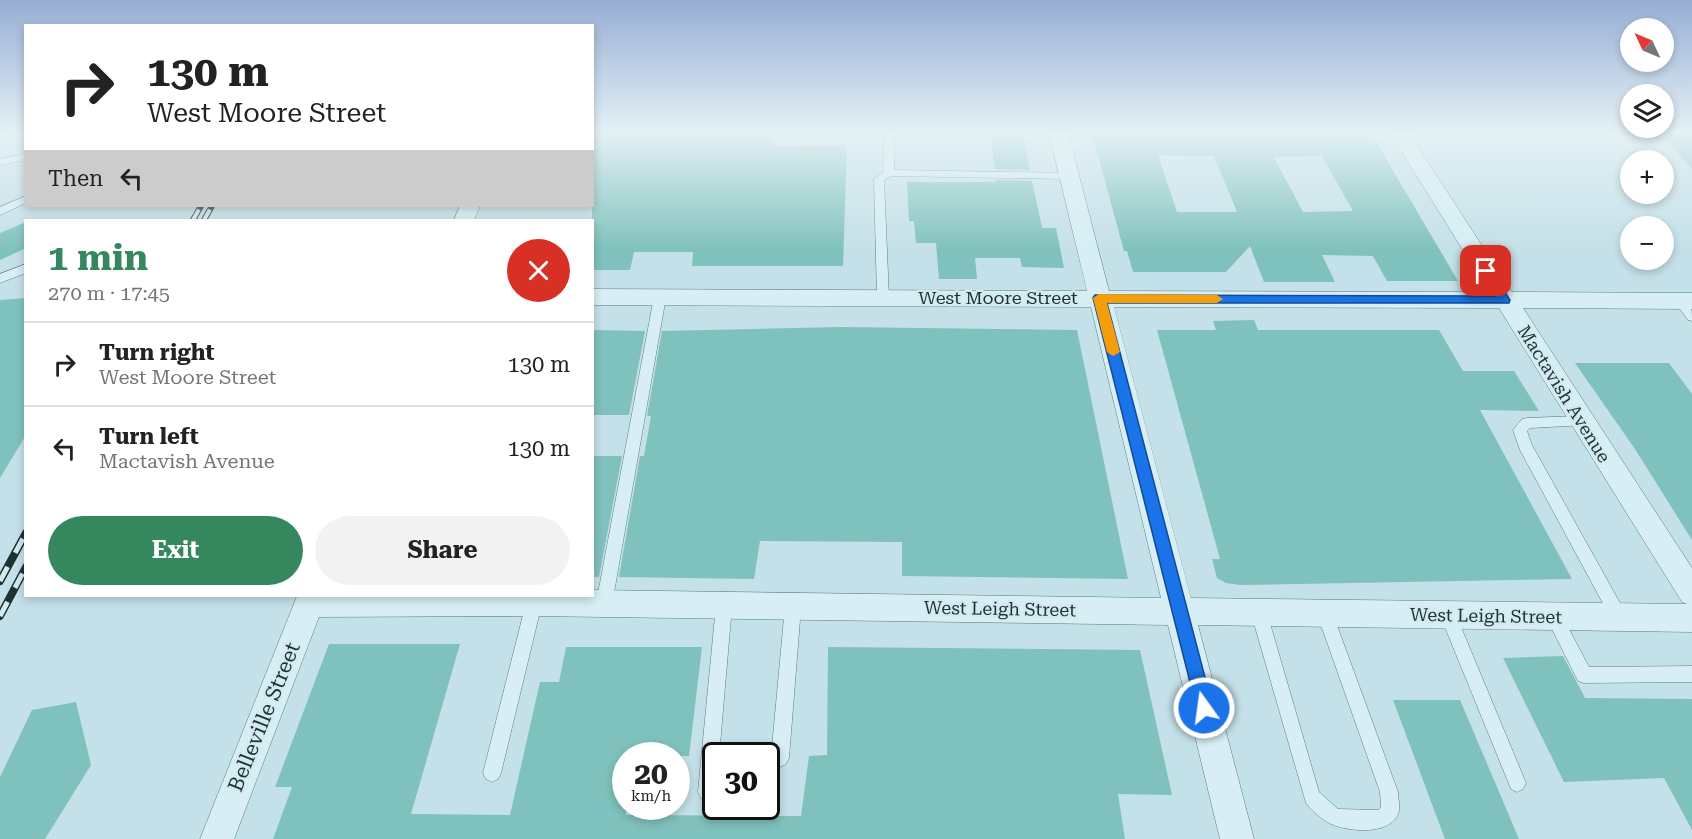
<!DOCTYPE html>
<html lang="en">
<head>
<meta charset="utf-8">
<style>
  :root { --surface:#fff; --page:#f2f2f2; --text:#222; --muted:#767676; --line:#e0e0e0; --accent:#35875d }
  body { margin:0; font-family:"Roboto Serif",serif; background:var(--page); color:var(--text); height:100vh; display:flex; flex-direction:column; font-size:22px; white-space:nowrap }
  * { box-sizing:border-box; margin:0 }
  p { font-size:20px; color:var(--muted) }
  .icon { flex:none; width:33px; height:33px; fill:none; stroke:currentColor; stroke-width:2; stroke-linecap:round; stroke-linejoin:round }
  .map { position:relative; flex:1; overflow:hidden }
  .drawer { position:absolute; left:24px; top:219px; width:570px; height:378px; display:flex; flex-direction:column; background:var(--surface); border-radius:0px; box-shadow:0 3px 9px #0003 }
  .drawer>* { flex:none }
  .top-card { position:absolute; left:24px; top:24px; width:570px; height:183px; border-radius:0px; box-shadow:0 3px 9px #0003; background:#fff; color:var(--text); overflow:hidden }
  .needle { width:39px; rotate:314deg }
  .buttons { position:absolute; left:1620px; top:18px; display:grid; gap:12px }
  .buttons a { display:grid; place-items:center; width:54px; height:54px; border-radius:50%; background:var(--surface); box-shadow:0 3px 9px #0003; font-size:30px }
  .speed { position:absolute; left:612px; top:742px; display:flex; gap:12px; font-size:30px; font-weight:700; text-align:center }
  .speed>* { display:grid; place-content:center; width:78px; height:78px; border-radius:50%; background:var(--surface); box-shadow:0 3px 9px #0003; line-height:1 }
  .speed small { font-size:15px; font-weight:400 }
  .speed .limit { border:3px solid #111; border-radius:9px; background:#fff; color:#111 }
  .pin { position:absolute; display:grid; place-items:center; width:51px; height:51px; color:#fff; margin:-26px; border-radius:12px; box-shadow:0 3px 9px #0006 }
  .me { position:absolute; width:66px; margin:-33px; rotate:346deg; stroke-linejoin:round; filter:drop-shadow(0 0 4px #0008) }
  .turn { display:flex; align-items:center; gap:21px; height:126px; padding:0 24px; font-size:27px }
  .turn .icon { width:78px; height:78px; stroke-width:2.5 }
  .turn b { display:block; font-size:42px; line-height:51px }
  .then { display:flex; align-items:center; height:57px; padding:0 24px; background:#0003; gap:12px; font-size:22px }
  .round { display:grid; place-items:center; flex:none; width:63px; height:63px; border-radius:32px; background:var(--page) }
  .summary { display:flex; align-items:center; justify-content:space-between; height:102px; padding:0 24px }
  h1 { font-size:36px; font-weight:700; line-height:45px; color:var(--accent) }
  .cta { display:flex; gap:12px; margin-top:auto; padding:12px 24px }
  .cta a { flex:1; height:69px; border-radius:36px; background:var(--accent); color:#fff; font-size:24px; font-weight:700; line-height:69px; text-align:center }
  .cta a+a { background:var(--page); color:var(--text) }
  ul { padding:0; list-style:none }
  li { display:flex; align-items:center; gap:18px; height:84px; padding:0 24px; border-top:2px solid var(--line) }
  li div { flex:1 }
  li b { display:block; font-size:22px }
  li em { font-style:normal }
  .map>svg:first-child { display:block }
  .building { fill:#7fc1bc; fill-rule:evenodd }
  .lines { fill:none; stroke-linecap:round; stroke-linejoin:round }
  .lane-casing { stroke:#5d7f80; stroke-width:1 }
  .street-casing { stroke:#5d7f80; stroke-width:1 }
  .lane { fill:#d6eef4; fill-rule:evenodd }
  .street { fill:#d6eef4; fill-rule:evenodd }
  .rail-far1-casing { stroke:#1f3232; stroke-width:6 }
  .rail-casing { stroke:#1f3232; stroke-width:8 }
  .rail-far1 { stroke:#d2eaf0; stroke-width:4; stroke-dasharray:12; stroke-linecap:butt }
  .rail { stroke:#d2eaf0; stroke-width:5; stroke-dasharray:16; stroke-linecap:butt }
  .route { fill:#1a73e8; stroke:#114b97; stroke-width:1.5 }
  .slow { fill:#f59e0b }
  .labels { text-anchor:middle; stroke-width:4.5; stroke-linejoin:round; paint-order:stroke }
  .street-label { font-size:18px; fill:#1f3232; stroke:#d2eaf0 }
  .near-street-label { font-size:21px; fill:#1f3232; stroke:#d2eaf0 }
</style>
</head>
<body>
<div class="map">
<svg width="1692" height="839" viewBox="0 0 1692 839">
  <rect width="100%" height="100%" fill="#c4e0e8"/>
  <g class="building">
    <polygon points="592,133 775,133 773,146 847,145 843,266 692,266 693,252 634,252 630,270 592,270"/>
    <polygon points="990,133 1023,133 1030,170 995,169"/>
    <path d="M1092,133H1371L1458,281H1387L1373,256L1322,255L1335,282H1264L1250,246L1226,272H1133L1127,251H1124ZM1158,155L1214,156L1237,212H1177ZM1322,156L1353,211L1303,212L1274,157Z"/>
    <polygon points="1661,133 1692,133 1692,169"/>
    <polygon points="996,180 1032,181 1042,228 1056,228 1064,268 1022,267 1020,258 975,258 977,279 939,279 936,243 916,243 914,221 909,221 907,182 996,182"/>
    <polygon points="26,222 26,248 0,260 0,233"/>
    <polygon points="26,298 26,435 0,478 0,300"/>
    <polygon points="1254,320 1258,330 1439,330 1463,371 1514,371 1539,411 1480,410 1572,579 1240,585 1226,583 1217,578 1212,559 1220,559 1157,330 1216,330 1213,321"/>
    <polygon points="841,327 1077,330 1128,579 902,576 902,542 760,541 754,579 619,577 640,456 644,456 651,416 647,416 662,331"/>
    <polygon points="592,330 645,331 629,415 592,415"/>
    <polygon points="1575,363 1669,363 1692,394 1692,540 1635,449"/>
    <polygon points="592,456 622,456 599,577 592,577"/>
    <polygon points="329,644 460,644 411,814 510,815 540,682 559,682 566,647 702,647 689,756 626,756 626,815 801,816 809,756 827,755 828,647 1140,650 1172,795 1118,794 1125,839 273,839 292,787 275,787"/>
    <polygon points="1563,656 1585,698 1692,699 1692,830 1664,778 1564,782 1503,658"/>
    <polygon points="1393,700 1460,700 1519,839 1445,839"/>
    <polygon points="76,702 91,765 45,839 0,839 0,777 32,710"/>
  </g>
  <g class="lines">
    <g class="lane-casing">
      <g id="lane">
        <polygon points="0,133 13,133 0,140"/>
        <polygon points="884,133 894,133 894,170 1069,173 1074,176 1069,179 891,176 884,180 889,298 883,302 877,298 874,179 884,172"/>
        <polygon points="26,154 26,160 0,165 0,159"/>
        <polygon points="26,196 26,203 0,215 0,207"/>
        <polygon points="26,264 26,273 0,283 0,274"/>
        <polygon points="660,293 666,297 612,604 610,609 604,611 598,609 596,604 654,297"/>
        <path d="M1680,297C1692,300 1692,311 1692,321L1688,320L1674,301Z"/>
        <polygon points="1581,416 1586,417 1588,421 1586,425 1530,428 1527,431 1532,445 1625,612 1627,617 1625,622 1619,624 1613,622 1520,450 1513,430 1522,419 1527,418"/>
        <polygon points="534,596 540,598 542,603 501,773 498,779 492,782 486,779 483,773 526,603 528,598"/>
        <polygon points="724,599 730,601 732,606 719,756 716,756 716,793 713,798 707,801 701,798 698,792 716,606 718,601"/>
        <polygon points="793,600 799,602 801,607 789,758 786,764 780,767 774,764 771,758 785,607 787,602"/>
        <path d="M1259,606L1265,608L1267,613L1319,792L1338,809L1378,810L1381,807L1380,792L1317,614L1319,609L1325,607L1331,609L1398,792C1398,798 1400,805 1399,811C1393,836 1349,832 1331,824C1321,819 1313,812 1306,803L1251,613L1253,608Z"/>
        <polygon points="1448,608 1454,610 1456,615 1526,783 1523,789 1517,792 1511,789 1440,615 1442,610"/>
        <polygon points="1554,610 1560,612 1589,667 1692,666 1692,682 1584,683 1578,681 1546,617 1548,612"/>
      </g>
    </g>
    <g class="street-casing">
      <g id="street">
        <path d="M1049,133H1068L1109,291L1489,292L1390,133H1409L1512,292L1692,293V309L1523,308L1692,568V632L1198,625L1254,839H1220L1168,625L534,616L319,617L234,839H200L297,596H592V590L1161,598L1091,307L592,305V289L1087,291ZM1114,307L1499,308L1682,602L1687,604L1191,598Z"/>
        <polygon points="460,206 480,206 474,220 454,220"/>
      </g>
    </g>
    <use href="#lane" class="lane"/>
    <use href="#street" class="street"/>
    <g class="rail-far1-casing">
      <g id="rail-far1">
        <polyline points="193,220 201,206"/>
        <polyline points="204,220 212,206"/>
      </g>
    </g>
    <g class="rail-casing">
      <g id="rail">
        <polyline points="0,581 26,533"/>
        <polyline points="0,616 26,567"/>
      </g>
    </g>
    <use href="#rail-far1" class="rail-far1"/>
    <use href="#rail" class="rail"/>
  </g>
  <linearGradient id="sky" x2="0" y2="1"><stop stop-color="#96aed4"/><stop offset="0.53" stop-color="#e4f1f5"/><stop offset="1" stop-color="#e4f1f5" stop-opacity="0"/></linearGradient>
  <rect width="1692" height="251" fill="url(#sky)"/>
  <polygon class="route" points="1486,267 1490,268 1510,300 1509,303 1107,303 1213,708 1210,714 1204,716 1198,714 1093,298 1095,295 1495,296 1480,271"/>
  <polygon class="slow" points="1099,294 1217,295 1223,299 1217,303 1107,303 1120,352 1113,356 1107,352 1093,298"/>
  <g class="labels">
    <g class="street-label">
      <text x="998" y="304">West Moore Street</text>
      <text transform="translate(1564 394) rotate(58)" y="6">Mactavish Avenue</text>
      <text transform="translate(1000 609) rotate(1)" y="6">West Leigh Street</text>
      <text transform="translate(1486 616) rotate(1)" y="6">West Leigh Street</text>
    </g>
    <g class="near-street-label">
      <text transform="translate(264 717) rotate(-68)" y="7">Belleville Street</text>
    </g>
  </g>
</svg>
<div class="buttons">
<a><svg class="needle" viewBox="-14 -14 28 28"><path d="M0-13l5 13h-10z" fill="#e53935"/><path d="M0 13l5-13h-10z" fill="#767676"/></svg></a>
<a><svg class="icon" aria-label="layers" viewBox="0 0 24 24"><path d="M12 4l9 5-9 5-9-5zM3 14l9 5 9-5"/></svg></a>
<a>+</a>
<a>−</a>
</div>
<div class="speed"><div>20<small>km/h</small></div><div class="limit">30</div></div>
<div class="pin" style="left:1486px;top:271px;background:#d93025"><svg class="icon" aria-label="arrive" viewBox="0 0 24 24"><path d="M6 21V4h12l-3 4 3 4H6"/></svg></div>
<svg class="me" style="left:1204px;top:708px" viewBox="-20 -20 40 40"><circle r="17" fill="#1a73e8" stroke="#fff" stroke-width="3"/><path d="M0-11L8 9 0 5-8 9z" fill="#fff"/></svg>
<div class="top-card">
<div class="turn"><svg class="icon" aria-label="right" viewBox="0 0 24 24"><path d="M7 20v-9h11M14 6l5 5-5 5"/></svg><div><b>130 m</b>West Moore Street</div></div>
<div class="then">Then<svg class="icon" aria-label="left" viewBox="0 0 24 24"><path d="M17 20v-9H6M10 6l-5 5 5 5"/></svg></div>
</div>
<section class="drawer">
<div class="summary"><div><h1>1 min</h1><p>270 m · 17:45</p></div><a class="round" style="background:#d93025;color:#fff"><svg class="icon" aria-label="close" viewBox="0 0 24 24"><path d="M6 6l12 12M18 6L6 18"/></svg></a></div>
<ul>
<li><svg class="icon" aria-label="right" viewBox="0 0 24 24"><path d="M7 20v-9h11M14 6l5 5-5 5"/></svg><div><b>Turn right</b><p>West Moore Street</p></div><em>130 m</em></li>
<li><svg class="icon" aria-label="left" viewBox="0 0 24 24"><path d="M17 20v-9H6M10 6l-5 5 5 5"/></svg><div><b>Turn left</b><p>Mactavish Avenue</p></div><em>130 m</em></li>
</ul>
<div class="cta"><a>Exit</a><a>Share</a></div>
</section>
</div>
</body>
</html>
